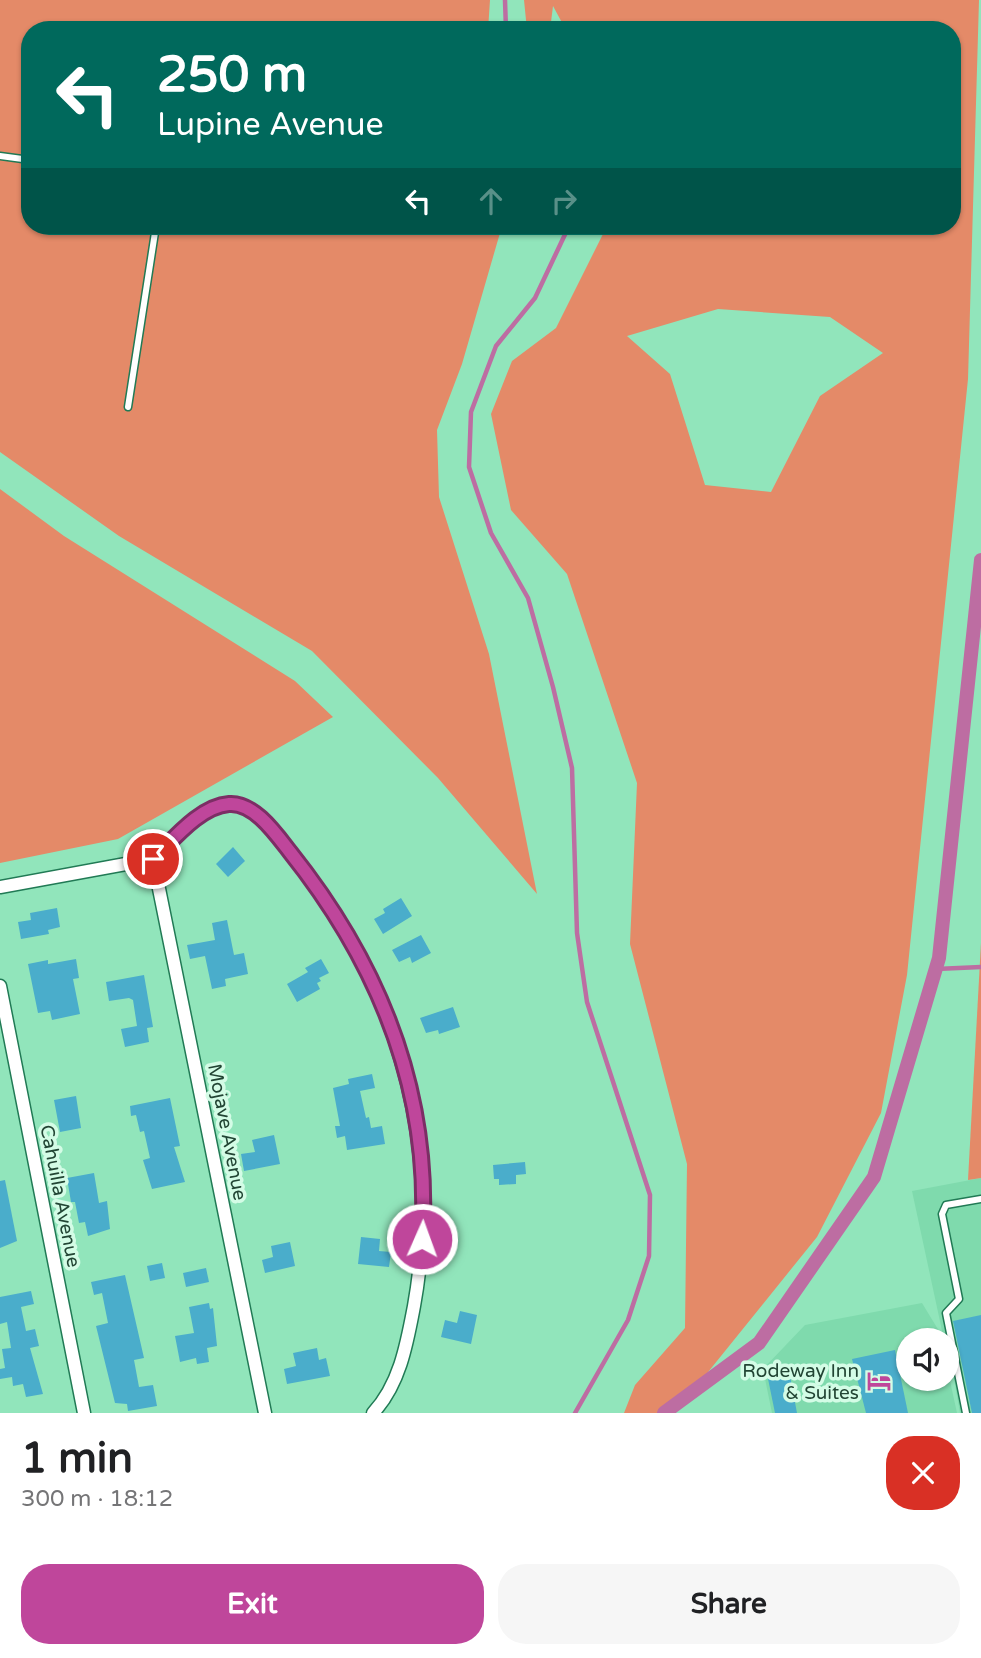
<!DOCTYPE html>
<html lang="en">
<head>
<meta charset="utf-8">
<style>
  :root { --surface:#fff; --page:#f6f6f6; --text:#202124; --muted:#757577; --accent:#bf469b }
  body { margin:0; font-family:"Varela Round",sans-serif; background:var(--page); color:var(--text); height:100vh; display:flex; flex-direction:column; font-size:26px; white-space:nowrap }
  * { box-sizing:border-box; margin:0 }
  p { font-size:23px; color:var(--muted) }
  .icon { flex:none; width:38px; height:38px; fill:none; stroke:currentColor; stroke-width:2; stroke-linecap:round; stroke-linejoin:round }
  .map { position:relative; height:1413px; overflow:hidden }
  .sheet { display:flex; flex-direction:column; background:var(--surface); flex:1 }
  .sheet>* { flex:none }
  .top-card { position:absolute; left:21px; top:21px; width:940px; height:214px; border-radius:28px; box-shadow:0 2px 5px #0004; background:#00695c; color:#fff; overflow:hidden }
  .controls { position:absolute; left:896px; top:1328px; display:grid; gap:14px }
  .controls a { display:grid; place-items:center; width:63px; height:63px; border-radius:50%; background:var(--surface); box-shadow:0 2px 5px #0004; font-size:35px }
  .pin { position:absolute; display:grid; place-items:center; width:60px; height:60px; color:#fff; margin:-30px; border:4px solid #fff; border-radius:50%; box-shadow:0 2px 7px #0007 }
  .me { position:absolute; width:77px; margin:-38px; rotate:2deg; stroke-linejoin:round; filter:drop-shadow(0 0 5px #0008) }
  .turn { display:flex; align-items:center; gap:24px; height:147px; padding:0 21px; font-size:32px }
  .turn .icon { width:91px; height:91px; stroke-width:2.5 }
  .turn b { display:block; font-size:49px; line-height:60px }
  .lanes { display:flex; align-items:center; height:66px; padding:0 21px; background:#0003; justify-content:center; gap:35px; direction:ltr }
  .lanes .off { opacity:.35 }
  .round { display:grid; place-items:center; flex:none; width:74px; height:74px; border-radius:28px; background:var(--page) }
  .summary { display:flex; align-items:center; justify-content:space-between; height:119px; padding:0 21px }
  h1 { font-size:42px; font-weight:700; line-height:52px }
  .action { display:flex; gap:14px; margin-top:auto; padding:14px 21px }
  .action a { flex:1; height:80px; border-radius:28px; background:var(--accent); color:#fff; font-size:28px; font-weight:700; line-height:80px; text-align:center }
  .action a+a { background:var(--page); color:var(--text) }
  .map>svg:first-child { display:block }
  .built { fill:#7fdaad }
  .green { fill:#e48a68; fill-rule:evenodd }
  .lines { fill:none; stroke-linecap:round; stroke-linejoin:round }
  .stream { stroke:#bd6da2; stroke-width:4.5 }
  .canal { stroke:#bd6da2; stroke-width:14 }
  .building { fill:#4aadcb }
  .service-casing { stroke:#217a55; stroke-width:9 }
  .minor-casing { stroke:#217a55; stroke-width:15 }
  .service { stroke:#fff; stroke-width:6 }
  .minor { stroke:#fff; stroke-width:12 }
  .route-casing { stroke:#7c2e65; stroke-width:18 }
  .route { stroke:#bf469b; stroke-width:12 }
  .labels { text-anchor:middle; stroke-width:7; stroke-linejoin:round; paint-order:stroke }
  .street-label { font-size:19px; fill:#224534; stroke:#d4fce6 }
  .poi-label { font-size:19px; fill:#224534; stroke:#d4fce6; text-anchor:end }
</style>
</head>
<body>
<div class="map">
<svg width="981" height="1413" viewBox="0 0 981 1413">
  <rect width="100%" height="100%" fill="#91e5bb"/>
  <g class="built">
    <polygon points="981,1178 981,1413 960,1413 947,1340 944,1340 912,1191"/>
    <polygon points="922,1303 939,1331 941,1340 908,1340 908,1379 947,1379 947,1367 957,1413 772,1413 763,1369 805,1325"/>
  </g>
  <g class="green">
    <polygon points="0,0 490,0 488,30 30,30 30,226 502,226 462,364 437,430 439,497 489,654 537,894 438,778 312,651 119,536 0,452"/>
    <path d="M524,0H979L968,379L907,975L881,1113L817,1237L675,1413H624L635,1385L685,1328L687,1164L630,944L637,783L567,574L511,510L491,414L512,361L556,328L607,226H952V30H566L553,6L550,30H527ZM718,309L830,317L883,353L820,396L771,492L705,485L670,374L627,336Z"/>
    <polygon points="0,489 64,536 295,681 333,717 118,839 0,863"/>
    <polygon points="981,943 981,1178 968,1180"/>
  </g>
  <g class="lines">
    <g class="stream">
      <polyline points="505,0 506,30"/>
      <polyline points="569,226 535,298 496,346 471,412 469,467 491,533 528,598 553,687 572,768 577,933 587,1002 650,1195 649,1256 628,1320 575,1413"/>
      <polyline points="936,969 981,967"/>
    </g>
    <polyline class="canal" points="664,1413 759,1343 874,1177 939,958 981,560"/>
  </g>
  <g class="building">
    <polygon points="233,847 245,861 228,877 216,864"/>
    <polygon points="401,898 412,916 383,934 374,919 385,913 383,909"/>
    <polygon points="57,908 60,927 48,930 49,934 21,939 18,922 31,920 30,913"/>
    <polygon points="227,920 234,955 244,953 248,974 225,979 226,986 212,989 205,956 190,959 187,945 215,940 212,923"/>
    <polygon points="421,935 431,953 412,963 410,957 399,962 392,950"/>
    <polygon points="76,959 79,978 73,979 80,1014 52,1020 50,1011 38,1013 28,964 48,960 48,964"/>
    <polygon points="321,959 329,973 319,978 321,981 317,983 320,989 297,1002 287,984 308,972 305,968"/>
    <polygon points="144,975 153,1027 147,1028 149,1042 125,1047 121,1029 137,1026 133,1000 129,998 109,1001 106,982"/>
    <polygon points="453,1007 460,1027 439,1034 438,1030 426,1033 420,1018"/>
    <polygon points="372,1074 375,1088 360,1091 366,1118 369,1117 371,1128 382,1126 385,1144 347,1150 345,1136 337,1138 335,1126 340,1126 333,1088 349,1084 348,1079"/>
    <polygon points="76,1096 81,1128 60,1132 54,1100"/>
    <polygon points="170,1098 180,1146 174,1147 185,1182 152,1189 143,1160 150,1158 144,1131 140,1132 136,1115 131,1116 130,1106"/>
    <polygon points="274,1135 280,1164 244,1171 241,1154 255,1152 252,1140"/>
    <polygon points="525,1162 526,1174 516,1175 516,1184 499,1185 499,1179 494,1179 493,1165"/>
    <polygon points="94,1173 99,1203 107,1201 110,1229 88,1236 85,1222 79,1223 75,1202 71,1202 67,1178"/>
    <polygon points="5,1180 17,1241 0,1248 0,1181"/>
    <polygon points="361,1237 380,1239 379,1251 391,1252 389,1267 358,1264"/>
    <polygon points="290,1242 295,1266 265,1273 262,1260 273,1257 271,1246"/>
    <polygon points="162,1263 165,1278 150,1281 147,1266"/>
    <polygon points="206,1268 209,1282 186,1287 183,1273"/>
    <polygon points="125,1275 144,1358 134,1360 139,1387 153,1385 157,1406 128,1411 127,1404 115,1403 96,1326 108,1323 102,1293 94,1295 91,1282"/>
    <polygon points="31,1291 34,1304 21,1307 26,1331 35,1329 39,1346 30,1348 43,1394 26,1397 23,1384 13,1386 12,1377 0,1379 0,1369 5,1368 2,1349 11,1348 7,1322 0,1324 0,1297"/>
    <polygon points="209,1303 210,1309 213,1308 217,1346 207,1348 209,1362 197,1364 196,1358 180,1362 175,1336 194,1333 189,1307"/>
    <polygon points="460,1311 477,1315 471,1344 441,1337 445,1320 457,1323"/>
    <polygon points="981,1315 981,1413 972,1413 953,1321"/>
    <polygon points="317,1348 319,1360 326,1358 330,1376 287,1384 284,1369 296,1366 293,1353"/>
    <polygon points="895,1350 908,1413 866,1413 852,1359"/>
    <polygon points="788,1365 797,1413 775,1413 766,1369"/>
  </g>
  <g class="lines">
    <g class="service-casing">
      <g id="service">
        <polyline points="0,156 30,160"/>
        <polyline points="128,407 156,226"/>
        <polyline points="966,1413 946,1313 959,1299 942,1214 946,1205 981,1199"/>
      </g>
    </g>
    <g class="minor-casing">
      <g id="minor">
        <path d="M153,859C173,840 199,806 229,804C257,802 281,841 296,859C397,986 443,1145 414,1306C407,1343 400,1384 373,1413"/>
        <polyline points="153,859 265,1413"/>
        <polyline points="0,887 153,859"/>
        <polyline points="0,986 84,1413"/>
      </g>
    </g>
    <use href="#service" class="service"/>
    <use href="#minor" class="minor"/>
  </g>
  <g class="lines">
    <g class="route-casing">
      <path id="route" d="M153,859C173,840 200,806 229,804C254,802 276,834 290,852C380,965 432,1093 422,1239"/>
    </g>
    <use href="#route" class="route"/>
  </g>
  <defs>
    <g id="hotel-bare" transform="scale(1.89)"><path d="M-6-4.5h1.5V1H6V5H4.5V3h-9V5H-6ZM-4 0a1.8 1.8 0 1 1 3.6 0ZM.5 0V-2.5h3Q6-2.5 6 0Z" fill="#bf469b" stroke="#d4fce6" stroke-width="2.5" paint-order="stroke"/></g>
  </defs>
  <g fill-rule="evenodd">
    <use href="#hotel-bare" x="879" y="1381"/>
  </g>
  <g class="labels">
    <g class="street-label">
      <text transform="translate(228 1132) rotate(79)" y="7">Mojave Avenue</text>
      <text transform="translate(61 1196) rotate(79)" y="7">Cahuilla Avenue</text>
    </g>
    <g class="poi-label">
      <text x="859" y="1377">Rodeway Inn<tspan x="859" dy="22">&amp; Suites</tspan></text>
    </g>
  </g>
</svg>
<div class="controls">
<a><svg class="icon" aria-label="sound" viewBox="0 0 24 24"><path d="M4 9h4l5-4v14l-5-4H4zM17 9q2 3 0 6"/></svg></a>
</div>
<div class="pin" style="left:153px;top:859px;background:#d93025"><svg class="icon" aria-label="arrive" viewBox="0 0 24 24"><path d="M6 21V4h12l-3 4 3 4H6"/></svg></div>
<svg class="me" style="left:422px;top:1239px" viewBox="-20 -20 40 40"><circle r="17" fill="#bf469b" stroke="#fff" stroke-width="3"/><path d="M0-11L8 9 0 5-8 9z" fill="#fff"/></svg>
<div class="top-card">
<div class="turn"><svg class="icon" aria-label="left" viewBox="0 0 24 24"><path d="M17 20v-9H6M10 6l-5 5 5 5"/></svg><div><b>250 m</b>Lupine Avenue</div></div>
<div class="lanes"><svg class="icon" aria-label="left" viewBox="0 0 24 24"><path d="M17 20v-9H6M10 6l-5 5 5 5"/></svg><svg class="icon off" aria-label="ahead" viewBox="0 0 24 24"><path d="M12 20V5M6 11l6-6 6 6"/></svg><svg class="icon off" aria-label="right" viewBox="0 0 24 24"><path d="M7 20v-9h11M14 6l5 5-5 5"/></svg></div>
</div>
</div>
<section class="sheet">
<div class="summary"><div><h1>1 min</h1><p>300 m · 18:12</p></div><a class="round" style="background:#d93025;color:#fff"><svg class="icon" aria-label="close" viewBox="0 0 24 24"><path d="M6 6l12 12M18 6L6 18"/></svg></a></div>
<div class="action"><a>Exit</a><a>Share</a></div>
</section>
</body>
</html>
